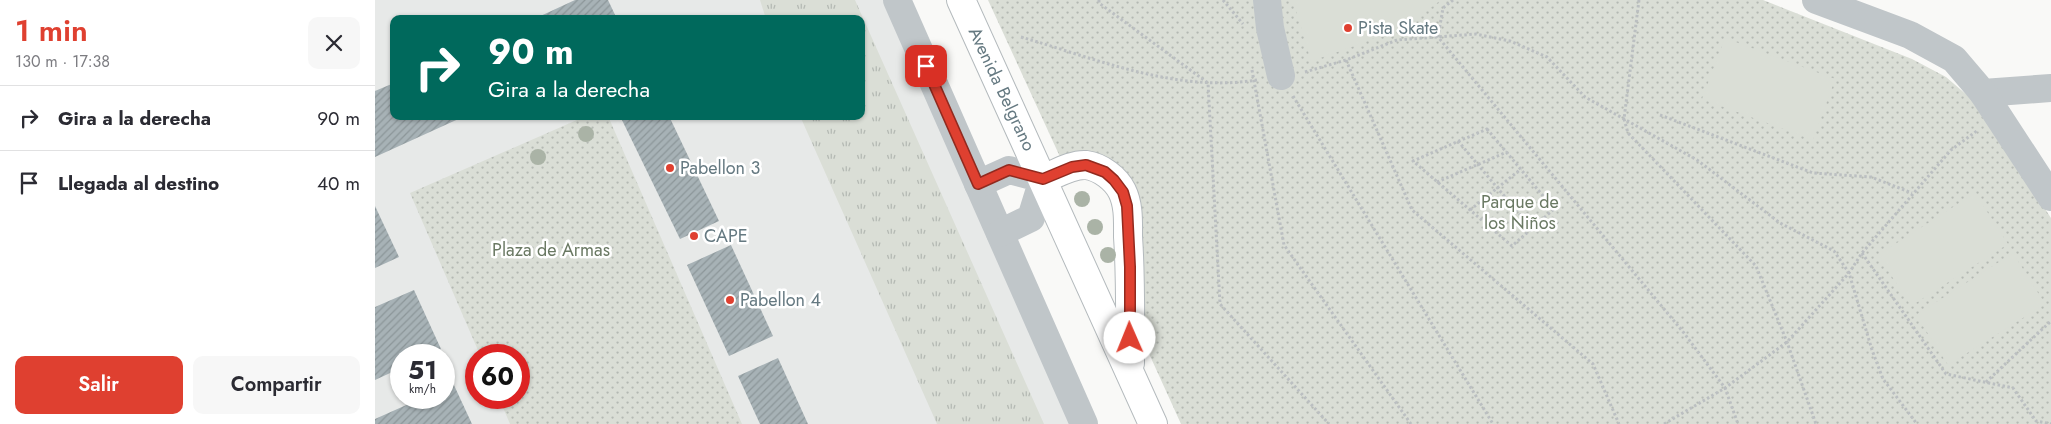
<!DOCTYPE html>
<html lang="es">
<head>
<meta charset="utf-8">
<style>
  :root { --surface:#fff; --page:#f7f7f7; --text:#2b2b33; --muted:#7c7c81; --line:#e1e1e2; --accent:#df4030 }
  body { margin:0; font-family:Jost,sans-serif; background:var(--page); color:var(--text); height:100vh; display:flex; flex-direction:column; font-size:19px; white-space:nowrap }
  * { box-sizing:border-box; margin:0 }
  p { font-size:16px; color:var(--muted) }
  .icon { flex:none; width:28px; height:28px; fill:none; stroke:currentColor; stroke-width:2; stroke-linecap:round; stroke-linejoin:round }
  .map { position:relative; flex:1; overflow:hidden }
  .sheet { display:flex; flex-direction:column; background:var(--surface); width:375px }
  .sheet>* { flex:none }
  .hud { position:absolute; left:15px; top:15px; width:475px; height:105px; border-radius:10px; box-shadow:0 1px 4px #0004; background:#00695c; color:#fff; overflow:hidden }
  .speed { position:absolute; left:15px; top:344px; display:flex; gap:10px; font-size:25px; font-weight:700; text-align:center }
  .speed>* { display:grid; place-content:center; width:65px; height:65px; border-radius:50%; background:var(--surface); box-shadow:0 1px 4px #0004; line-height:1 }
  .speed small { font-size:12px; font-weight:400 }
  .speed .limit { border:8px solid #d22; background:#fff; color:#111 }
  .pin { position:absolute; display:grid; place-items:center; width:42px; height:42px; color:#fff; margin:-21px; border-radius:10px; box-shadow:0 2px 8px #0006 }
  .me { position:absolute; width:55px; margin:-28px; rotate:359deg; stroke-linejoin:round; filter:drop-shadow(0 0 4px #0008) }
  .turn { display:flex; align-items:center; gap:18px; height:105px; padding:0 15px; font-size:22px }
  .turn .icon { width:65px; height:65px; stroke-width:2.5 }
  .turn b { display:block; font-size:35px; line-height:42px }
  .round { display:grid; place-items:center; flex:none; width:52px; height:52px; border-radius:10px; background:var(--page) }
  .head { display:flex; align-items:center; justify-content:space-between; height:85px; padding:0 15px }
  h1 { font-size:30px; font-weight:600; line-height:38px; color:var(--accent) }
  .action { display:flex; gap:10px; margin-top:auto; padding:10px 15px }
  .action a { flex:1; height:58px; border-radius:10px; background:var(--accent); color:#fff; font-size:20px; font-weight:600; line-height:58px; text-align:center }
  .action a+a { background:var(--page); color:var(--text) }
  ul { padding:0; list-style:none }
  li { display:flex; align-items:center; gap:15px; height:65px; padding:0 15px; border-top:1px solid var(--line) }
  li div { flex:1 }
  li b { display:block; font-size:19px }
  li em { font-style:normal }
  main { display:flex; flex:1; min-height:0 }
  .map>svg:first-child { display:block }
  .built { fill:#e7e9e8; fill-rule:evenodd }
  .grass { fill:url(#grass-tufts) }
  .park { fill:url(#park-dots) }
  .pitch { fill:#daded6 }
  .building { fill:url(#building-hatch) }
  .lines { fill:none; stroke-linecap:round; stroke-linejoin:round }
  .major-casing { stroke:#b4babd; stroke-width:30 }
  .path { stroke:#bbbfc1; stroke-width:3; stroke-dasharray:2.5 2.5; stroke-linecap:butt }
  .minor { stroke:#c0c6c9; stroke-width:28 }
  .major { stroke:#fff; stroke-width:28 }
  .tree { fill:#aab3a6 }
  .route-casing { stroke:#912a1f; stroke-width:12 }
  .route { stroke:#df4030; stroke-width:9 }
  .poi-dot { fill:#df4030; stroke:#fff; stroke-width:2 }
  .labels { text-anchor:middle; stroke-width:5; stroke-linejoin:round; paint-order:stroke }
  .poi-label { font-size:18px; fill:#657981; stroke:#fff; text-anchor:start }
  .street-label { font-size:18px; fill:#657981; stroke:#fff }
  .park-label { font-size:18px; fill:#6a7963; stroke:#fff }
</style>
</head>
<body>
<main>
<section class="sheet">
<div class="head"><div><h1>1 min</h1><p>130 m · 17:38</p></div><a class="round"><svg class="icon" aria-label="close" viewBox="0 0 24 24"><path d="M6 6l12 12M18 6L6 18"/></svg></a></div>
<ul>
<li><svg class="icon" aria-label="right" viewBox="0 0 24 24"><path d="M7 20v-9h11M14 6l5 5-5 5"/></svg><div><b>Gira a la derecha</b></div><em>90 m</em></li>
<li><svg class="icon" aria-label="arrive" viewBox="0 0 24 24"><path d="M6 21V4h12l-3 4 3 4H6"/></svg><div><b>Llegada al destino</b></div><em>40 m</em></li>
</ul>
<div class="action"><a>Salir</a><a>Compartir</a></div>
</section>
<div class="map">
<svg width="1676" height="424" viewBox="0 0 1676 424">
  <defs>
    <pattern id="grass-tufts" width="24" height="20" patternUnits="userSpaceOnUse" patternTransform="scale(1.25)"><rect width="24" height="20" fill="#daded6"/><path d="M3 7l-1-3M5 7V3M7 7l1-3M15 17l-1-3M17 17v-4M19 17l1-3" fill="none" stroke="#b4b9b3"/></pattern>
    <pattern id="park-dots" width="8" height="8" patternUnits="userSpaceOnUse" patternTransform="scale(1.25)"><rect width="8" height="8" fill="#daded6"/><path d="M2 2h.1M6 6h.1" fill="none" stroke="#b4b9b3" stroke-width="1.8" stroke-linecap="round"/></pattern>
    <pattern id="building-hatch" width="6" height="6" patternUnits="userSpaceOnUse" patternTransform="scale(1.25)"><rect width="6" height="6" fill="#a7b2b6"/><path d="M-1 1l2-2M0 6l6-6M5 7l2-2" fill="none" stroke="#8c9699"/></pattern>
  </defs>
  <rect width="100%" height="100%" fill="#f9f9f7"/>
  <path class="built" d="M0,0H534L721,424H0ZM19,19H486V116H19ZM26,355H69V398H26ZM101,355H144V398H101Z"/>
  <polygon class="grass" points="385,0 480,0 669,424 562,424 425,116 486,116 486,19 391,19"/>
  <g class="park">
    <polygon points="613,0 1388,0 1537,59 1571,77 1600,102 1676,218 1676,424 806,424 771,347 760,195 686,159"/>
    <polygon points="211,116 233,116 367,424 135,424 124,398 144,398 144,355 105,355 35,193"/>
  </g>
  <g class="pitch">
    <path d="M918,0H1066C1028,30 981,46 936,61Z"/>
    <polygon points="1350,38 1460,79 1438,140 1327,99"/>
    <polygon points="1600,193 1633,244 1536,306 1503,255"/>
    <polygon points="1638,253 1670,304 1573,365 1541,315"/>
  </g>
  <g class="building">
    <polygon points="200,0 233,0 242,19 159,19"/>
    <polygon points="19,83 19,116 90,116 0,157 0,91"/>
    <polygon points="245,116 294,116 344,221 305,239"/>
    <polygon points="0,206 24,257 0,268"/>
    <polygon points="356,245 398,336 354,356 312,265"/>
    <polygon points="39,290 66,349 54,355 26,355 26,368 0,380 0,307"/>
    <polygon points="403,358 433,424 385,424 363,376"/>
    <polygon points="78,383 97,424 0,424 0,419 47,398 69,398 69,388"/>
  </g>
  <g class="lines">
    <g class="major-casing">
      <g id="major">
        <polyline points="586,0 778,424"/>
        <path d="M668,179C681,174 697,164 711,165C726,167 741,179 747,191C754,205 753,222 753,237C756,279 755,321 755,363"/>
      </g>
    </g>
    <g class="path">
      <polyline points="724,0 724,3 833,83 845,304 954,424"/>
      <polyline points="848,0 868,24"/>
      <polyline points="1078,0 1068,8 1063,37 1309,333 1350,388 1363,424"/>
      <polyline points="1264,0 1249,119 1253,133 1381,266 1412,342 1441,424"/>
      <path d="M646,37C722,59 801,93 882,80"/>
      <polyline points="971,60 1037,210 1218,364 1244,424"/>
      <polyline points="877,70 909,245 1036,424"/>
      <polyline points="930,72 971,60 1022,40 1101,34 1135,41 1172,57 1210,97 1322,160 1405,223 1459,251 1474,273 1497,350 1508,379 1542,424"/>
      <polyline points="918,96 1118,424"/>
      <polyline points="1285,115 1438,173 1496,177 1537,193"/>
      <polygon points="1112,129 1179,209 1137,246 1038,161"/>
      <polyline points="1083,141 1157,229"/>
      <polyline points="1062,182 1132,152"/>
      <polyline points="1095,210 1146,169"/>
      <polyline points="1487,253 1571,374 1638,388 1661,421 1676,424"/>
      <polyline points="1611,382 1676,321"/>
      <polyline points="1289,424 1350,388 1412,342 1474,273 1487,253 1576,150 1603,130"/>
    </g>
    <g class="minor">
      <polyline points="522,0 709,424"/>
      <polyline points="892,0 895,28 906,76"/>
      <polyline points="1441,0 1535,35 1579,59 1608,93 1676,88"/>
      <polyline points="1608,93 1676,197"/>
      <polyline points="603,184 634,170 668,179 656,218 625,233"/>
    </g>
    <use href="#major" class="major"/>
  </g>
  <g class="tree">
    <circle cx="211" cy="134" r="8"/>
    <circle cx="163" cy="157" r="8"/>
    <circle cx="707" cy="199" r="8"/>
    <circle cx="720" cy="227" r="8"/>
    <circle cx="733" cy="255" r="8"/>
  </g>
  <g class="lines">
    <g class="route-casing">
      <polyline id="route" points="551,66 603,184 634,170 668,179 697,167 711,165 730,172 739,180 748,192 752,206 755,267 755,338"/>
    </g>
    <use href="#route" class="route"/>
  </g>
  <g class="poi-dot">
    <circle cx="973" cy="28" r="5"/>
    <circle cx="295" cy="168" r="5"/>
    <circle cx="319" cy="236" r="5"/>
    <circle cx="355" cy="300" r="5"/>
  </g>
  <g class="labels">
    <g class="poi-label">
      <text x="983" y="34">Pista Skate</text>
      <text x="305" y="174">Pabellon 3</text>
      <text x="329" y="242">CAPE</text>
      <text x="365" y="306">Pabellon 4</text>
    </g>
    <g class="street-label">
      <text transform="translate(627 89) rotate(65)" y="6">Avenida Belgrano</text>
    </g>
    <g class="park-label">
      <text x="1145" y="208">Parque de<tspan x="1145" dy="21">los Niños</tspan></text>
      <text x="176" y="256">Plaza de Armas</text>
    </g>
  </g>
</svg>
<div class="speed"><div>51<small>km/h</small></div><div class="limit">60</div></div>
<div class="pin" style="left:551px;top:66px;background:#d93025"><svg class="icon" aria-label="arrive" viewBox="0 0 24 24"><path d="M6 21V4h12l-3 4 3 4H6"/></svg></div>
<svg class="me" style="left:755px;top:338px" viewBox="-20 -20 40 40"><circle r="19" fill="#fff"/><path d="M0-13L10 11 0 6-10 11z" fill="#df4030"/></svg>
<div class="hud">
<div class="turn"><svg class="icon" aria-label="right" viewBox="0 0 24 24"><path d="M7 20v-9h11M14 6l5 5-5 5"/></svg><div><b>90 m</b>Gira a la derecha</div></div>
</div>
</div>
</main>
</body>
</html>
